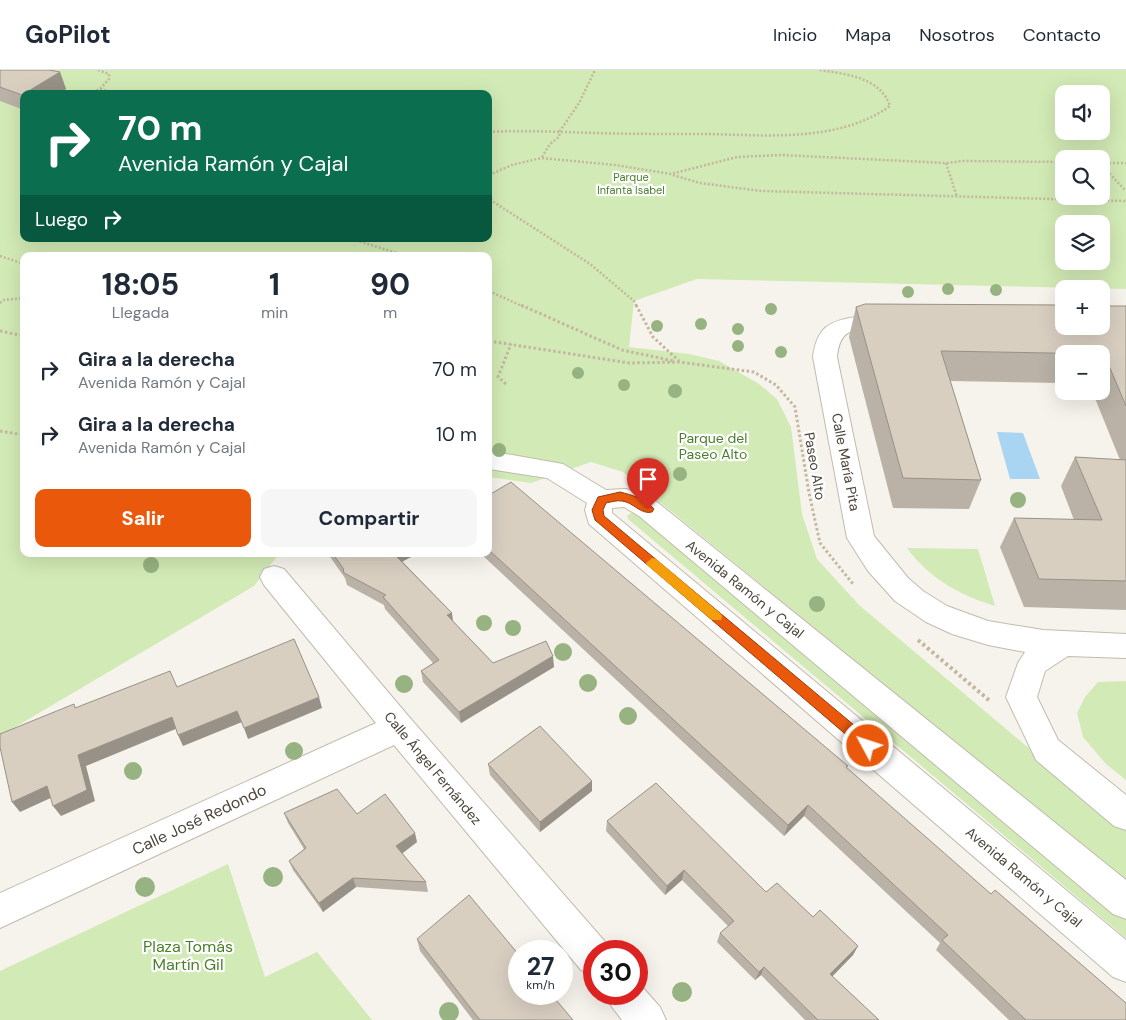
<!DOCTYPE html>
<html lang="es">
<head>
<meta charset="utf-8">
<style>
  :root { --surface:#fff; --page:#f6f6f7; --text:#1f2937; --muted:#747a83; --line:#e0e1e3; --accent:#ea580c }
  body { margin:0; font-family:"DM Sans",sans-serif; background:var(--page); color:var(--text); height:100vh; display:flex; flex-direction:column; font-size:19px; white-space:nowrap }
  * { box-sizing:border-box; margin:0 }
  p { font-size:16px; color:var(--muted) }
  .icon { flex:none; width:28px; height:28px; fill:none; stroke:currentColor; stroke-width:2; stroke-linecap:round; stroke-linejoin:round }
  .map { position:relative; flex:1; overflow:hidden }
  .sheet { position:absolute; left:20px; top:182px; width:472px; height:305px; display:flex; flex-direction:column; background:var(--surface); border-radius:10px; box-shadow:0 5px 20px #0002 }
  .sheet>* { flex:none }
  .banner { position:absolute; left:20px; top:20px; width:472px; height:152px; border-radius:10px; box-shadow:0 5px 20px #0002; background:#0b6e4f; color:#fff; overflow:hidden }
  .controls { position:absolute; left:1055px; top:15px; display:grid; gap:10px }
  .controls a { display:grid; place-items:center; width:55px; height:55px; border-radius:10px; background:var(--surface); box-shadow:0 5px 20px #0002; font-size:25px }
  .speed { position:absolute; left:508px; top:870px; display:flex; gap:10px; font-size:25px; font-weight:700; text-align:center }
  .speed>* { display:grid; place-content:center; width:65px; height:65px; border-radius:50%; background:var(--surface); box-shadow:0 5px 20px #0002; line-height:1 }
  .speed small { font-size:12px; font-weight:400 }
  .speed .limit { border:8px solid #d22; background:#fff; color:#111 }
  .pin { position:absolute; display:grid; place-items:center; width:42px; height:42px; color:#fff; margin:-51px -21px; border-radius:50% 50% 50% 0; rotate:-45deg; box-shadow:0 0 5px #0007 }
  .pin .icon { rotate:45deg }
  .me { position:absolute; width:55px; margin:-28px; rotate:310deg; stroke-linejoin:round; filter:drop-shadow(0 0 4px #0008) }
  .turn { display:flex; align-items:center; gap:18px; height:105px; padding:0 15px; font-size:22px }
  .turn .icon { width:65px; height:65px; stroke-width:2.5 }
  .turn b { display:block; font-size:35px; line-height:42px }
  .then { display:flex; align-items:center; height:48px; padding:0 15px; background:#0003; gap:10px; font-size:19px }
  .eta { display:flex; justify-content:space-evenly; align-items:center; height:85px; text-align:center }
  .eta b { font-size:30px; font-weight:700; line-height:35px }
  .cta { display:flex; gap:10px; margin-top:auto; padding:10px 15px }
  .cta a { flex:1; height:58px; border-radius:10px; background:var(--accent); color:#fff; font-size:20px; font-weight:700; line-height:58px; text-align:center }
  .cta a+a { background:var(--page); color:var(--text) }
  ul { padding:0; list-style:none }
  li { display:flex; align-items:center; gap:15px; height:65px; padding:0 15px }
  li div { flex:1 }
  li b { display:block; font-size:19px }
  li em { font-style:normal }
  header { display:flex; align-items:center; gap:30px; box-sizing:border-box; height:70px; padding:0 25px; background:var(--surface); border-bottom:1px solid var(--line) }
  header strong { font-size:24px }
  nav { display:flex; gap:28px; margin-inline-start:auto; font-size:18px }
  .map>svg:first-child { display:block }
  .green { fill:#d2eab5; fill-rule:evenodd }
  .water { fill:#a9d4f2 }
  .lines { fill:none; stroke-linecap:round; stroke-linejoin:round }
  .minor-casing { stroke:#c2bbae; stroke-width:2 }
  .path-far2 { stroke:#c4b79f; stroke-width:2.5; stroke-dasharray:2 2; stroke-linecap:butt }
  .path-far1 { stroke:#c4b79f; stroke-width:3; stroke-dasharray:2.5 2.5; stroke-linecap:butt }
  .path { stroke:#c4b79f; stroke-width:4; stroke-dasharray:3 3; stroke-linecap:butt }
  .minor { fill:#fff; fill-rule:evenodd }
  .tree { fill:#97b381 }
  .wall { fill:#bab2a6 }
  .shaded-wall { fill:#979187 }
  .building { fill:#d8cfc1; stroke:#979187 }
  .route { fill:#ea580c; stroke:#983908 }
  .slow { fill:#f59e0b }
  .labels { text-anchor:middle; stroke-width:4.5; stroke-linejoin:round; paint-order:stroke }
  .far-park-label { font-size:11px; fill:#4a7f2a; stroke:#fff }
  .park-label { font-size:14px; fill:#4a7f2a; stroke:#fff }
  .street-label { font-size:14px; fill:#4b4439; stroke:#fff }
  .near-street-label { font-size:16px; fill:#4b4439; stroke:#fff }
  .near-park-label { font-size:16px; fill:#4a7f2a; stroke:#fff }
</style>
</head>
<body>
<header>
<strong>GoPilot</strong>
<nav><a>Inicio</a><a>Mapa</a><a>Nosotros</a><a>Contacto</a></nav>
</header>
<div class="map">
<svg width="1126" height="950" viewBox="0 0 1126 950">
  <rect width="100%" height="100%" fill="#f6f3ec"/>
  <g class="green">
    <path d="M0,0H1126V219L697,209L634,231L629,277L689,284L719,291L759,314L777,329L791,357L802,444L817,489L859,535L1126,760V811L623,402L591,392L531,413L489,407V186H24V484H279L254,516L0,666ZM24,24H489V169H24ZM1064,24H1101V61H1064ZM1064,89H1101V126H1064ZM1064,154H1101V191H1064Z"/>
    <polygon points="632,442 637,443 1126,849 1126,868 628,449 627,446"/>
    <path d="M907,478L978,479L995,536C959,525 929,508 907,478Z"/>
    <polygon points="1126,611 1126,710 1106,694 1083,667 1077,643 1085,627 1098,612"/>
    <polygon points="228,794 265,907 317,882 372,950 0,950 0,901"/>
  </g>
  <polygon class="water" points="997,362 1023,363 1040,409 1010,409"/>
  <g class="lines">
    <g class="minor-casing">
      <g id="minor">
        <path d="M856,247L890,248L898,250L901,255L898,260C870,267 841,245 837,287L874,466L908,508L923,521L947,536L988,551L1043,560L1126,564V588L1068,586L1045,601L1037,627L1058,670L1126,725V760L1114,756L1036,690L1006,627L1018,593L1025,582L988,575L952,564L926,552L895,531L868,501L847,468L813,287C817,258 828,251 856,247Z"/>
        <polygon points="489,381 563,394 606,420 626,419 640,423 657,432 1126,810 1126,849 1113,844 639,446 624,437 612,438 612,443 1126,870 1126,912 1113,907 589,454 585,440 587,433 547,408 489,399"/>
        <polygon points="274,496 284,499 410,648 607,874 610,881 594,881 594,905 581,900 394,675 0,858 0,823 376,653 264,515 260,507 264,499"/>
        <polygon points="636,910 660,937 666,950 622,950 612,937 606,924 636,924"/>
      </g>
    </g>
    <g class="path-far2">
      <polyline points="98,0 109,4 109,9 100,19"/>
      <polyline points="85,24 101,19 118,24"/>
      <path d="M489,62C525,60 560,62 595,63C632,64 669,64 706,64C766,65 838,73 890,36C880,7 846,4 819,0"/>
      <polyline points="542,87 550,74 559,67 560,61 579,33 595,0"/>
      <polyline points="946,93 957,127"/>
      <polyline points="1101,93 1126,93"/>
      <polyline points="1101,95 1126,121"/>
      <polyline points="489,105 512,95 541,88 615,95 671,104 737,87 781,85 946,93 963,91 1064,92"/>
      <polyline points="673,105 700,113 761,121 1126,131"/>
      <polyline points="489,125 492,131 590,194 634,231 637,237"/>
      <polyline points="352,169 406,186"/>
      <polyline points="0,186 24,194"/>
      <polyline points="489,221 524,237"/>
      <polyline points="0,233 4,230 24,228"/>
    </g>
    <g class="path-far1">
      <polyline points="521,235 622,280 674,291"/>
      <polyline points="636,235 653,267 679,291"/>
      <polyline points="0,261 24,266"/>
      <polyline points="489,271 629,293 679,292 754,302 776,315 795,337 809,423 820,473 853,514"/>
      <polyline points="506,314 498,307 511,274"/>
      <polyline points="0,361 24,365"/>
    </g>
    <polyline class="path" points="918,570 990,631"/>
    <use href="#minor" class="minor"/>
  </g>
  <g class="tree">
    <circle cx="948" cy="219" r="6"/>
    <circle cx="996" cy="220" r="6"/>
    <circle cx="908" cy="222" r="6"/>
    <circle cx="771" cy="239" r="6"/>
    <circle cx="701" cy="254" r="6"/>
    <circle cx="657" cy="256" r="6"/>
    <circle cx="738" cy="259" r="6"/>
    <circle cx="738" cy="276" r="6"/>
    <circle cx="781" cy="282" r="6"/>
    <circle cx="578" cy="303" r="6"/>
    <circle cx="624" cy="315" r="6"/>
    <circle cx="675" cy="321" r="7"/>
    <circle cx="499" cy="380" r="7"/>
    <circle cx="680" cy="404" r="7"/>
    <circle cx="1018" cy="430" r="8"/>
    <circle cx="151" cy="495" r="8"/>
    <circle cx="817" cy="534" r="8"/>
    <circle cx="484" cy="553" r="8"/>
    <circle cx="513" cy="558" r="8"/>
    <circle cx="563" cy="582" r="9"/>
    <circle cx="588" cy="613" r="9"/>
    <circle cx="404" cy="614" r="9"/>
    <circle cx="628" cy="646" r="9"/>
    <circle cx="294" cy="681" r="9"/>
    <circle cx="133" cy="701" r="9"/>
    <circle cx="273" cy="807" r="10"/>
    <circle cx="145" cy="817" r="10"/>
    <circle cx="682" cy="922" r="10"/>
    <circle cx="449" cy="942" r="10"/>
  </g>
  <g class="wall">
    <polygon points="0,0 60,2 66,19 58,24 24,24 24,40 0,31"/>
    <polygon points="1126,236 1126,540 1024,537 1000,477 1014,448 1074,450 1061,416 1075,387 1120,390 1092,321 1101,321 1101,284 1064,284 1064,313 950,311 981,410 969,439 893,438 849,267 856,237"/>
    <polygon points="489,425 847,698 1126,950 1009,950 936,880 940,873 804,746 784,766 481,484 489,484"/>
    <polygon points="328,484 410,484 411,487 402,491 452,543 453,551 493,593 554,597 461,653 423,612 421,601 433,593 385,539 384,535 347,515 345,508"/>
    <polygon points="488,694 592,711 592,721 540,762 490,705"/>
    <polygon points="284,743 357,744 417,772 402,783 426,812 428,822 356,817 323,842 293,800 289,791 304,779 288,753"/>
    <polygon points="607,751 766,822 813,847 858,876 853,885 832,906 879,950 805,950 761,905 755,910 717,872 720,863 728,856 682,810 665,825 606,761"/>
    <polygon points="417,869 573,950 473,950 420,881"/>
  </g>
  <g class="shaded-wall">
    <polygon points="60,2 66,19 58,24 24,24"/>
    <polygon points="394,484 410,484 411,487 396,495"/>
    <polygon points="452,543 453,555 447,545"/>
    <polygon points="553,586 554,597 461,653 459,642"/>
    <polygon points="319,627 322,638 248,669 244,658"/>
    <polygon points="237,641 242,652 183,676 178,665"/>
    <polygon points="172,647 178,658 86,696 95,731 61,746 53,736 78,685"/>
    <polygon points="592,711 592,721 540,762 540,752"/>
    <polygon points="47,716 55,726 20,742 12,732"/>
    <polygon points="808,735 804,746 784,766 788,755"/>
    <polygon points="415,763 417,772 399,786 396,776"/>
    <polygon points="684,800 682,810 665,825 667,816"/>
    <polygon points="353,808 356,817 323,842 319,833"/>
    <polygon points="858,876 853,885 826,913 830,904"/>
    <polygon points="764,897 761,905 755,910 759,902"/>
  </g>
  <g class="building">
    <polygon points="0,0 49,0 60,2 22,25 0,17"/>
    <polygon points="865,234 1064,235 1064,256 1101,256 1101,236 1126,236 1126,336 1104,284 941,281 981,410 903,408 856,237"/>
    <polygon points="1075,387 1126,390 1126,511 1039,509 1014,448 1102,450"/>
    <polygon points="511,412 848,696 846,697 991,824 995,820 1126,933 1126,950 1026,950 942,870 948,865 808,735 788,755 489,480 489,425"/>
    <polygon points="333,484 394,484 452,543 447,545 493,593 546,571 553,586 459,642 421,601 439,590 383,527 386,525 344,503 343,498"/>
    <polygon points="294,569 319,627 244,658 237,641 178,665 172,647 78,685 87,720 53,736 47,716 12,732 0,677 0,664 74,634 75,638 170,601 177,617"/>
    <polygon points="540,656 592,711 540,752 488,694"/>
    <polygon points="656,713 766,822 777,813 813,847 820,840 858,876 830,904 879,950 818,950 764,897 759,902 720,863 734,851 684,800 667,816 607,751"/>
    <polygon points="337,719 357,744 385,724 415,763 396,776 426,812 353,808 319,833 289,791 306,778 284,743"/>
    <polygon points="469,825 519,885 519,924 551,924 573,950 480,950 417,869"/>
  </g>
  <path class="route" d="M620,422C632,425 646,429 654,439L652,442C641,445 633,432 622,431C617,430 611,432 606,433L603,440L604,446L873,671L875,676L873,680L868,681L864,680L595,450L592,440L598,427Z"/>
  <polygon class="slow" points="652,488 656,489 721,544 722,547 721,550 712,550 648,496 646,493"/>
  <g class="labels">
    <g class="far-park-label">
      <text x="631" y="111">Parque<tspan x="631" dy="13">Infanta Isabel</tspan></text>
    </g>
    <g class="park-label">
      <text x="713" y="373">Parque del<tspan x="713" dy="16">Paseo Alto</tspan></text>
    </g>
    <g class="street-label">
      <text transform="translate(846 392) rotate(79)" y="5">Calle María Pita</text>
      <text transform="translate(815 396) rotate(80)" y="5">Paseo Alto</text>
      <text transform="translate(745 519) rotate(39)" y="5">Avenida Ramón y Cajal</text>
      <text transform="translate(433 698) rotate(50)" y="5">Calle Ángel Fernández</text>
      <text transform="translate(1024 807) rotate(40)" y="5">Avenida Ramón y Cajal</text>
    </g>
    <g class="near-street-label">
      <text transform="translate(199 749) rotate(-25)" y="6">Calle José Redondo</text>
    </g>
    <g class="near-park-label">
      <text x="188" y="882">Plaza Tomás<tspan x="188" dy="18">Martín Gil</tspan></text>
    </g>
  </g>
</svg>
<div class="controls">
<a><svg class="icon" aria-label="sound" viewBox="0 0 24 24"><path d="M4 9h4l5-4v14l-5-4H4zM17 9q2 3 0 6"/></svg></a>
<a><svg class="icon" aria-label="search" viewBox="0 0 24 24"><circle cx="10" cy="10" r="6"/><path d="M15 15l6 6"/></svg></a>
<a><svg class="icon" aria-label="layers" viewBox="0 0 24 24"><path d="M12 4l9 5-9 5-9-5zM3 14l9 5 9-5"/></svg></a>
<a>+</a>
<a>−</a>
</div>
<div class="speed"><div>27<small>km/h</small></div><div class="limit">30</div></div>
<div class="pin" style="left:648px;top:439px;background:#d93025"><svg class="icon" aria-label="arrive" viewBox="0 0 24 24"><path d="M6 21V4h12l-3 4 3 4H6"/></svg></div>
<svg class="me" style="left:868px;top:676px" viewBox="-20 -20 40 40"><circle r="17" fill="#ea580c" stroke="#fff" stroke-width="3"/><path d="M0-11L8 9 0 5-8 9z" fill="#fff"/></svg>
<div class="banner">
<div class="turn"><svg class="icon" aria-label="right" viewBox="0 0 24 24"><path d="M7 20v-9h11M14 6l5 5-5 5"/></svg><div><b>70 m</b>Avenida Ramón y Cajal</div></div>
<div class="then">Luego<svg class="icon" aria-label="right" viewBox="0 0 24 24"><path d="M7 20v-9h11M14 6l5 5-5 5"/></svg></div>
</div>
<section class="sheet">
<div class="eta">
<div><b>18:05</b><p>Llegada</p></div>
<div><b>1</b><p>min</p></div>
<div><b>90</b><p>m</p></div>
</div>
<ul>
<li><svg class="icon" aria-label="right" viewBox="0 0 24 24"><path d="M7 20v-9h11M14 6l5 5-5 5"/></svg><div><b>Gira a la derecha</b><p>Avenida Ramón y Cajal</p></div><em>70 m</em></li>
<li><svg class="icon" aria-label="right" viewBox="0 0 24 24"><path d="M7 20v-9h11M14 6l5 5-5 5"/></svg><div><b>Gira a la derecha</b><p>Avenida Ramón y Cajal</p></div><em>10 m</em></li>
</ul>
<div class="cta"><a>Salir</a><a>Compartir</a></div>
</section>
</div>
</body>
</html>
